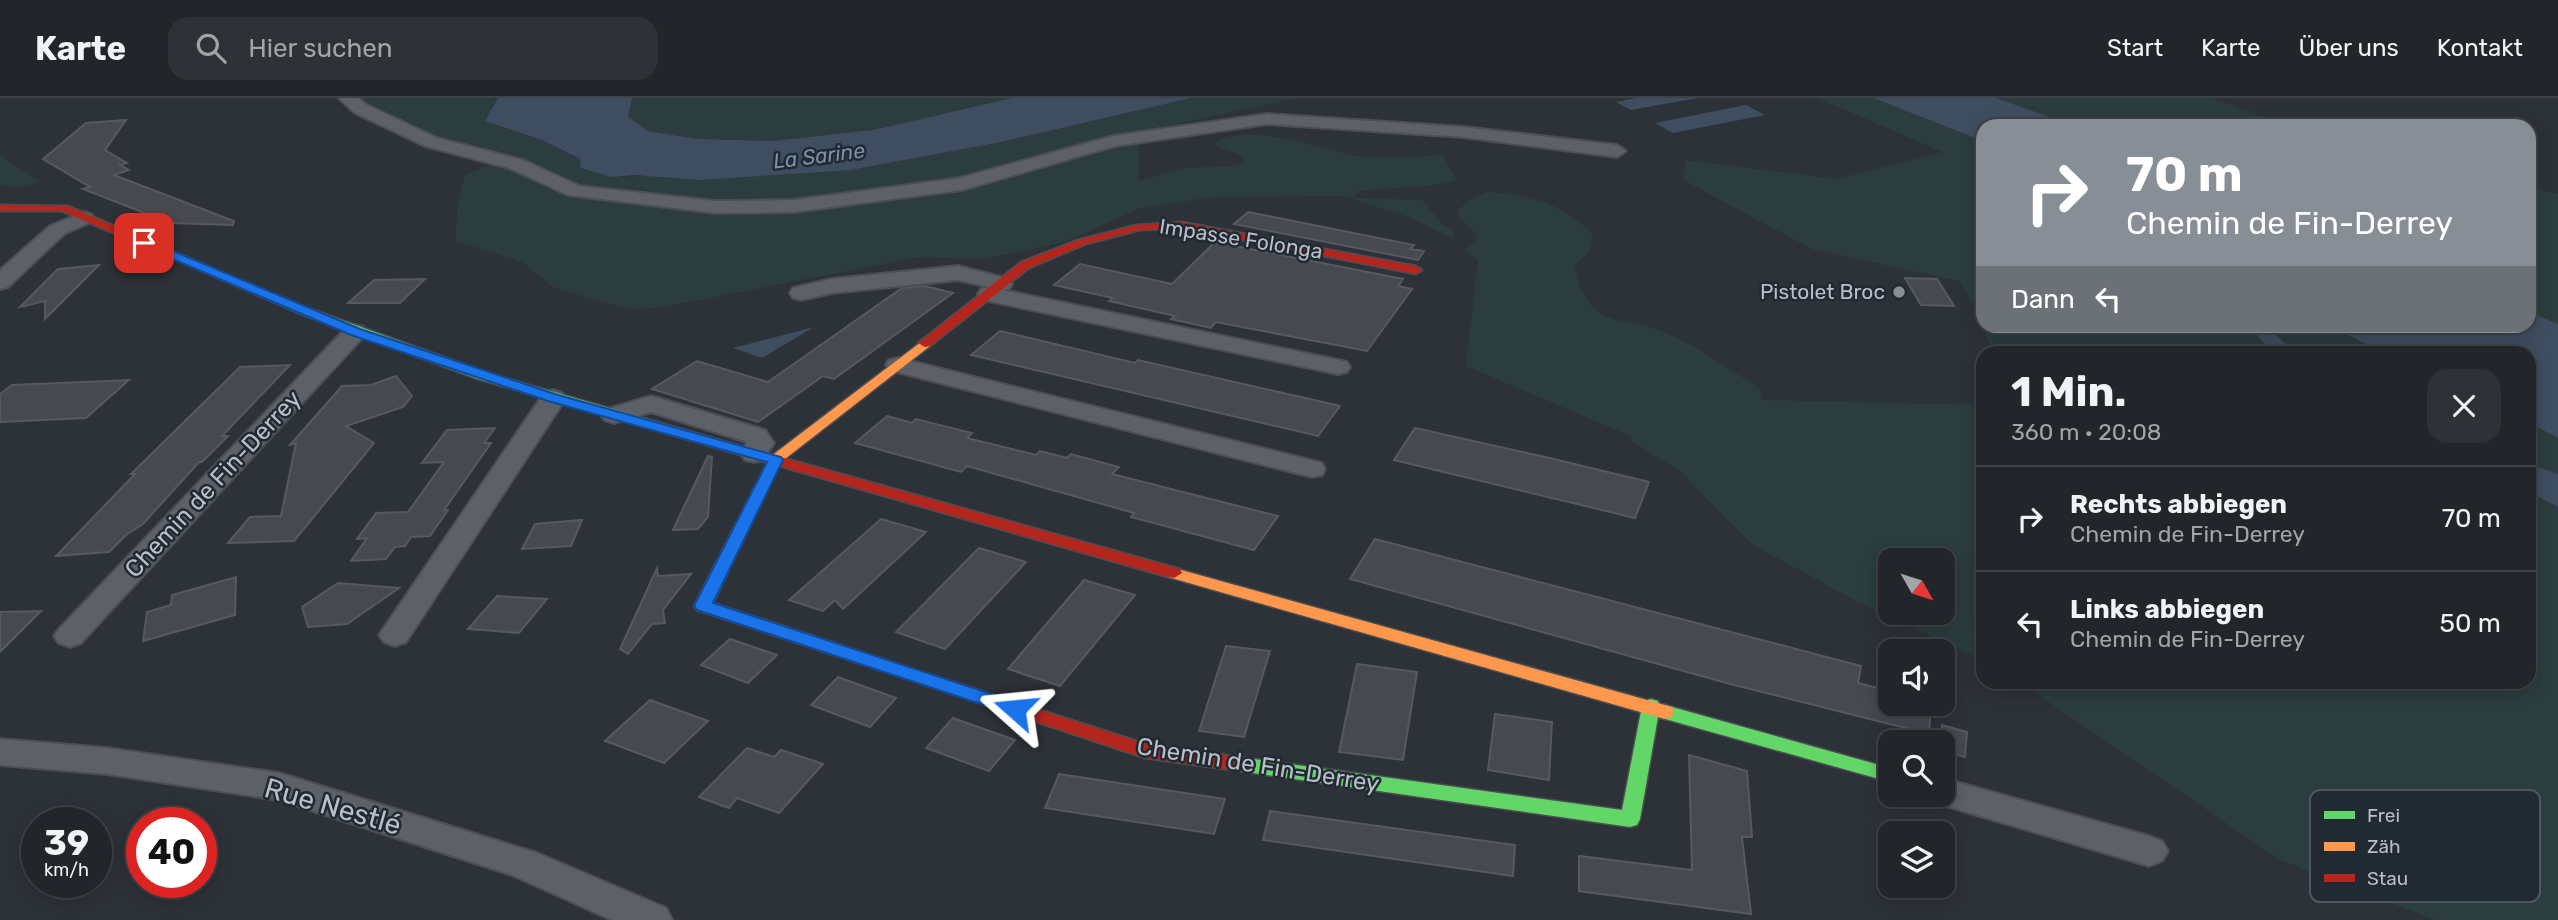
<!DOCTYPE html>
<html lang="de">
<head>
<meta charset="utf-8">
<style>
  :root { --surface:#22262a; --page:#2e3236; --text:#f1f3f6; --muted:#a2a5a8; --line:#3f4347 }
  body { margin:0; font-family:Rubik,sans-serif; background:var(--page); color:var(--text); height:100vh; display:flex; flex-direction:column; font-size:26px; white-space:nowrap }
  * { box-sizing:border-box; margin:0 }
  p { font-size:23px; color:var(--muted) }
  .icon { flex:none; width:38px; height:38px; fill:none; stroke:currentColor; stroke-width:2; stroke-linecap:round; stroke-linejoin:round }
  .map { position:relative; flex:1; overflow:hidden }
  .side { position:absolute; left:1976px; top:248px; width:560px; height:343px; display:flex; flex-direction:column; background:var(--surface); border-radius:21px; box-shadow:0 4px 18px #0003,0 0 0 2px var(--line) }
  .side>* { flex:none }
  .top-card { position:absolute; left:1976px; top:21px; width:560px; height:214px; border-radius:21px; box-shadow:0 4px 18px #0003,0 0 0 2px var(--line); background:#878e96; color:#fff; overflow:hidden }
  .needle { width:46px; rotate:129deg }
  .controls { position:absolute; left:1878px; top:450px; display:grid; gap:14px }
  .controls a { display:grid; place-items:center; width:77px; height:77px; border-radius:14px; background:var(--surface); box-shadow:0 4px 18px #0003,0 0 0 2px var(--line); font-size:35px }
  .speed { position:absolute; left:21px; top:709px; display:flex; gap:14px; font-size:35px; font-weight:700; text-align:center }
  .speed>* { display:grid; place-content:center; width:91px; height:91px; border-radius:50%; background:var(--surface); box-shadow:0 4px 18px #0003,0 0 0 2px var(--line); line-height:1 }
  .speed small { font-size:18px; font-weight:400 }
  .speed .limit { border:10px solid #d22; background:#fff; color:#111 }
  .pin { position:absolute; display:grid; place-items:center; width:60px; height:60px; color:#fff; margin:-30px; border-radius:14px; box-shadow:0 4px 10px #0006 }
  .me { position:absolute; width:77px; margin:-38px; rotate:288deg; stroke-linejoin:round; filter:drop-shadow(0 0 5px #0008) }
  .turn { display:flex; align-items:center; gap:24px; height:147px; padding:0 35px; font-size:32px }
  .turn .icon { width:91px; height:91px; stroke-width:2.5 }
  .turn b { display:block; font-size:49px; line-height:60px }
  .then { display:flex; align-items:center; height:66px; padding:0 35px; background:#0003; gap:14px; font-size:26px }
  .round { display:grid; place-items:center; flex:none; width:74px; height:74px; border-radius:21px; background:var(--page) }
  .head { display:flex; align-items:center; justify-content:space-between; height:119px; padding:0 35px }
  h1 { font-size:42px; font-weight:700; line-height:52px }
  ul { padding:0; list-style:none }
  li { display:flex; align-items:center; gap:21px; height:105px; padding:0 35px; border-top:2px solid var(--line) }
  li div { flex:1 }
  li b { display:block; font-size:26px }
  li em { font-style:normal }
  header { display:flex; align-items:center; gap:42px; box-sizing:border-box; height:98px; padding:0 35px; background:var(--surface); border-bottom:2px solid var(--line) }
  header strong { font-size:33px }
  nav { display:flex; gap:38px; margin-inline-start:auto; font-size:24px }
  .search { width:490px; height:63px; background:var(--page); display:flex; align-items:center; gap:18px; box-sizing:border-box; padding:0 24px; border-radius:21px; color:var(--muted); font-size:26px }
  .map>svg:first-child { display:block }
  .green { fill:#2b3d3e; fill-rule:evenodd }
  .water { fill:#3e4e60 }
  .building { fill:#464a50; stroke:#555a5f; stroke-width:2 }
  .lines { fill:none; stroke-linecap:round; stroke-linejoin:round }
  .street-casing { stroke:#4b4e53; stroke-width:4 }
  .fast-casing { stroke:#4b4e53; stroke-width:3 }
  .slow-casing { stroke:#4b4e53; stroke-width:3 }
  .jam-casing { stroke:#4b4e53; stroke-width:3 }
  .street { fill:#5d6066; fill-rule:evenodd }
  .fast { fill:#63d668; fill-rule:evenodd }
  .slow { fill:#ff974d; fill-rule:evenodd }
  .jam { fill:#b3261e; fill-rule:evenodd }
  .route { fill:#1a73e8; stroke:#114b97; stroke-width:2 }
  .poi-dot { fill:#878e96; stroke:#212932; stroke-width:2.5 }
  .labels { text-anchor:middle; stroke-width:5; stroke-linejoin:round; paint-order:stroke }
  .far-water-label { font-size:21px; font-style:italic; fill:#7d91a7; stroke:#212932 }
  .far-street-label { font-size:21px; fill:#b8bfc8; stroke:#212932 }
  .far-poi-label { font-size:21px; fill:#b8bfc8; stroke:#212932; text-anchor:end }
  .street-label { font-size:24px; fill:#b8bfc8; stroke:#212932 }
  .near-street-label { font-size:28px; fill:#b8bfc8; stroke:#212932 }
  .key { fill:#212932; stroke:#4e565f; stroke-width:2 }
  .key-label { font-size:19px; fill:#b8bfc8 }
</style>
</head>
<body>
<header>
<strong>Karte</strong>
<div class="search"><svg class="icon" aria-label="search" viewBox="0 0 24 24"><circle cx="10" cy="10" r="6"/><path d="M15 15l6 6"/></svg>Hier suchen</div>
<nav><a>Start</a><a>Karte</a><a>Über uns</a><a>Kontakt</a></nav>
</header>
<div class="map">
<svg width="2558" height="822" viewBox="0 0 2558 822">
  <rect width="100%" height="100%" fill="#2d3238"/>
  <g class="green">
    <path d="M359,0H498L486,23L542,42L612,79L851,72L996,45L1191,0H1298L1139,34L1138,83L1183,70L1232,68L1244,64L1241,57L1213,47C1248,19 1325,55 1366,59C1391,61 1416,60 1442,56L1457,82L1435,87L1358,93L1354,100L1422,102L1443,127L1453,132V141L1409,119L1343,98L1205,100L1138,111L1065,144L984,161L919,159L669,208L632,212L554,190L522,164L455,143L458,104L465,77L515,57L405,31Z"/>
    <polygon points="632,0 1012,0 873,32 773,43 697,41 648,33 628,19"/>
    <polygon points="1818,0 1873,0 1983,43 1983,228 2249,228 2273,255 1993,255 1962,184 1812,151 1683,82 1686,62 1837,81 1942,54"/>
    <polygon points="1996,0 2210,0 2291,28 2075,28"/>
    <polygon points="0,57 40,84 16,90 7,87 0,88"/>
    <polygon points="2529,89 2558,96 2558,226 2529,214"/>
    <path d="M1488,94C1529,96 1564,106 1593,137L1590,152L1575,167C1577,183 1582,198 1594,210C1610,226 1630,222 1650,229C1689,242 1724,268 1759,290L1762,302L1983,307V562L1864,507L1751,446L1681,374L1631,343L1633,339L1466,268L1478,162L1465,152L1476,143L1477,137L1456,115L1468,102ZM1942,462V514H1890V462Z"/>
    <polygon points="2267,228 2329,228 2386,255 2295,255"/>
    <polygon points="2529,325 2558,340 2558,376 2529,366"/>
    <polygon points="2529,394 2558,409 2558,822 2435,822 2280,762 2021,585 2529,584"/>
  </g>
  <g class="water">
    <polygon points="498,0 632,0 628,19 648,33 697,41 773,43 873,32 1012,0 1191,0 996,45 851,72 699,82 635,77 612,79 581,70 580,61 542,42 485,23"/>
    <polygon points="1636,0 1698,0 1631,12 1616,4"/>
    <polygon points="1873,0 1996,0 2075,28 1983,28 1983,43"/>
    <polygon points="1746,7 1765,17 1673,35 1655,25"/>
    <polygon points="2529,214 2558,226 2558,340 2529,325 2529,256 2386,255 2329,228 2529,228"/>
    <polygon points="2249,228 2267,228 2295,255 2273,255"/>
    <polygon points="814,229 762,260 733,250"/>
    <polygon points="2529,366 2558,376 2558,409 2529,394"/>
  </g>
  <g class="building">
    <polygon points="126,22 105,52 127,65 120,67 129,72 114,77 234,123 233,127 170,125 83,91 90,89 43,61 86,25"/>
    <polygon points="1248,114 1414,147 1410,151 1424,153 1418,162 1234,126"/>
    <polygon points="1215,144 1403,181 1398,188 1412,191 1367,253 1216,224 1211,230 1171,221 1175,218 1109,203 1113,200 1054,187 1080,166 1172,186"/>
    <polygon points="99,167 45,221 45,203 20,209 58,171"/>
    <polygon points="1905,180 1937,181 1954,208 1921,207"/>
    <polygon points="425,181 400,205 348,205 374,182"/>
    <polygon points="925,188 953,195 834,281 823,278 758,324 652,291 697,263 768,284 902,190"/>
    <polygon points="1000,233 1135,265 1138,262 1340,308 1318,338 971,257"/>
    <polygon points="290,267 222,338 228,338 202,364 199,364 143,426 126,437 109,454 56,458 135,376 131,376 240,269"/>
    <polygon points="396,278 412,298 403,309 346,328 374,345 294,443 228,445 250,419 281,418 296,345 290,347 342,288 371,287"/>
    <polygon points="129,282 86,320 0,324 0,296 12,287"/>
    <polygon points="887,318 912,325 916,321 972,335 967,340 1036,357 1040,353 1067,360 1071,356 1119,369 1112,376 1278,418 1254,452 1131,419 1134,415 967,368 961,374 855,345"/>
    <polygon points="495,330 484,345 491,345 444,412 448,412 430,438 411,439 405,448 395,449 386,461 351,463 367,440 357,441 376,415 408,414 444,364 422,365 447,332"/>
    <polygon points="1415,330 1558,362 1649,384 1635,420 1394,362"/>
    <polygon points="708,358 712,359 708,419 698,431 673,432"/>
    <polygon points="881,421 926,434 843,511 835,502 823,513 789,502"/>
    <polygon points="582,422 571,448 522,451 535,426"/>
    <polygon points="1375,441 1861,568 1858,585 1890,593 1890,606 1931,606 1929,636 1734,587 1350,481"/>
    <polygon points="979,450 1026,464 945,551 896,534"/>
    <polygon points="657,470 658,478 691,476 663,512 665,525 652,526 628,556 620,551"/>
    <polygon points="236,479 235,517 143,543 147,514 171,507 172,497"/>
    <polygon points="1084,482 1135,497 1060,588 1008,571"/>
    <polygon points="338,485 399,490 347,526 308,529 302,509"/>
    <polygon points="497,498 547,501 519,535 468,531"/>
    <polygon points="41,513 0,554 0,514"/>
    <polygon points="730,541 777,557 748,585 701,567"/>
    <polygon points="1226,548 1270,553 1244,639 1199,633"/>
    <polygon points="1357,566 1417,574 1403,662 1339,654"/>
    <polygon points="838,579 896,600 870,629 811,607"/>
    <polygon points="650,602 708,623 664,665 605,643"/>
    <polygon points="1495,616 1552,624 1549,682 1488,672"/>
    <polygon points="953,620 1015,642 989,673 926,650"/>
    <polygon points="1942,627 1967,634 1965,659 1942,653"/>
    <polygon points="747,650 774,659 781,652 823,666 779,715 737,700 729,710 699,699"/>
    <polygon points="1689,657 1747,673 1752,739 1742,739 1751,816 1579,793 1579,758 1692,772"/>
    <polygon points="1059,676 1225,701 1214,736 1045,710"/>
    <polygon points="1270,713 1515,747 1513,778 1263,742"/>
  </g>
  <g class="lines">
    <g class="street-casing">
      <g id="street">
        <polygon points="339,0 358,0 367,7 437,40 523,62 579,88 715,103 794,102 960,80 1113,38 1267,16 1463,29 1617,47 1626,53 1617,59 1463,39 1267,26 1115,48 962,92 794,114 715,115 568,97 509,70 425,48 355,15"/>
        <polygon points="84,114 91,116 94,120 91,124 64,136 8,189 0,191 0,172 50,128"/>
        <polygon points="958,168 1009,181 1012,186 1009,191 1003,192 1338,262 1347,264 1350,269 1347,274 1338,276 989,203 981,201 978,196 981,191 989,189 958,182 832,195 801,202 793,200 790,195 793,190 832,181"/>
        <polygon points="355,227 363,229 367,234 363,239 81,545 70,549 59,545 54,538 59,531 347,229"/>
        <polygon points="898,260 1322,365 1325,371 1322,377 1312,379 889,272 886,267 889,262"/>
        <polygon points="553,292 562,295 566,300 406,544 395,548 384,544 379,537 384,530 544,295"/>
        <polygon points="651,298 765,332 774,345 763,362 754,364 745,362 741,356 747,344 651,314 614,325 605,322 601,317 605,312"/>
        <polygon points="0,641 107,650 279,675 537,755 666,810 672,822 612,822 512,777 279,702 107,676 0,667"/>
        <polygon points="1942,680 2149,738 2162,743 2168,753 2162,763 2149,768 1929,703 1926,696 1942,696"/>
      </g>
    </g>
    <g class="fast-casing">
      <g id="fast">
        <polygon points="311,211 488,275 782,360 785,363 777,368 772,366 478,281 306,218 305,215"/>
        <polygon points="1651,601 1658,603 1660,609 1665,607 1890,670 1890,684 1658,619 1640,721 1637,727 1630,729 1239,673 1232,671 1229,666 1232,661 1239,659 1622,712 1642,608 1644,603"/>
      </g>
    </g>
    <g class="slow-casing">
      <g id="slow">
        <polygon points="925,241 932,245 930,248 781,364 713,505 916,572 919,576 916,580 904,580 697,512 694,508 770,359"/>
        <polygon points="1174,470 1665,607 1672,609 1674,614 1672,619 1665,621 1168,479 1166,475 1168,471"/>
      </g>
    </g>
    <g class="jam-casing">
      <g id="jam">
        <polygon points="0,107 68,108 317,215 311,219 306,218 62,113 0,113"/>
        <polygon points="1182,124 1416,168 1422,172 1416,176 1182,130 1140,132 1086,146 1029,170 930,248 925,249 918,245 1021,164 1078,142 1136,127"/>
        <polygon points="777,358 1180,471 1182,475 1174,480 1168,479 772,366 769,363"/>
        <polygon points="910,570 1146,646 1239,659 1246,661 1249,666 1246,671 1239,673 1145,660 904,580 901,576 904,572"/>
      </g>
    </g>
    <use href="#street" class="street"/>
    <use href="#fast" class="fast"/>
    <use href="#slow" class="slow"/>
    <use href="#jam" class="jam"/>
  </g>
  <polygon class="route" points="144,141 360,231 558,297 781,359 783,362 713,505 1022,606 1025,611 1022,615 1008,615 697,512 694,508 767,364 548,303 351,237 140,147 138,145"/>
  <circle class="poi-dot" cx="1899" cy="194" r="7"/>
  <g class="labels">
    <g class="far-water-label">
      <text transform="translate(819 58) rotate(-7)" y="7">La Sarine</text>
    </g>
    <g class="far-street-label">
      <text transform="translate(1241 141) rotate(9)" y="7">Impasse Folonga</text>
    </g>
    <g class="far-poi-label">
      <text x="1885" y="201">Pistolet Broc</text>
    </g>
    <g class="street-label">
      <text transform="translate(213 386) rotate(-47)" y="8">Chemin de Fin-Derrey</text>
      <text transform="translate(1258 667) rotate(9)" y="8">Chemin de Fin-Derrey</text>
    </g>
    <g class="near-street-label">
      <text transform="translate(333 708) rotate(16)" y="10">Rue Nestlé</text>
    </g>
  </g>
  <rect x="2310" y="692" width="230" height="112" rx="10" class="key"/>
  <rect x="2324" y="713" width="31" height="8" fill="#63d668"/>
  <rect x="2324" y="744" width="31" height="9" fill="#ff974d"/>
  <rect x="2324" y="776" width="31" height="8" fill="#b3261e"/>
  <g class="key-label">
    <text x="2367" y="724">Frei</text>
    <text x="2367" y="755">Zäh</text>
    <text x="2367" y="787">Stau</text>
  </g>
</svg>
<div class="controls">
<a><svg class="needle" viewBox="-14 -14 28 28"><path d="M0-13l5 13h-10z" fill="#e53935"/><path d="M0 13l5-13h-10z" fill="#a2a5a8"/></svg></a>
<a><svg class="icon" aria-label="sound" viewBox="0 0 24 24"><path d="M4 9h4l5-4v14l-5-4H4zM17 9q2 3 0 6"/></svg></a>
<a><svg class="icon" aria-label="search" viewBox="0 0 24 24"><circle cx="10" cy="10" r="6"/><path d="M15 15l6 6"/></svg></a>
<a><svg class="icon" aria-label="layers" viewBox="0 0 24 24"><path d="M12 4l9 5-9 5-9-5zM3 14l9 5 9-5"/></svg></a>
</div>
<div class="speed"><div>39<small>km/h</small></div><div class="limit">40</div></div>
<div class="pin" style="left:144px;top:145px;background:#d93025"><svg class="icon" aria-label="arrive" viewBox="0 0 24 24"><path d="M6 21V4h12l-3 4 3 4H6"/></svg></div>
<svg class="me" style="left:1015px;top:611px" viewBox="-20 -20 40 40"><path d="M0-17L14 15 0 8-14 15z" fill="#1a73e8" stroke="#fff" stroke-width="4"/></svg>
<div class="top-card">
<div class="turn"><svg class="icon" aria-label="right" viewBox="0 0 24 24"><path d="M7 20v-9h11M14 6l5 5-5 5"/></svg><div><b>70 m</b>Chemin de Fin-Derrey</div></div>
<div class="then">Dann<svg class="icon" aria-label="left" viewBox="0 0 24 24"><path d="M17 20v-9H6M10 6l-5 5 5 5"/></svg></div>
</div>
<section class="side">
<div class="head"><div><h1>1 Min.</h1><p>360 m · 20:08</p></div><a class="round"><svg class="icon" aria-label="close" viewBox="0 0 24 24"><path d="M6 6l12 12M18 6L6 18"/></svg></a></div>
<ul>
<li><svg class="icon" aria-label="right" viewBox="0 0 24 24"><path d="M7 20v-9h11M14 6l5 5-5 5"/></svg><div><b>Rechts abbiegen</b><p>Chemin de Fin-Derrey</p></div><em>70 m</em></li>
<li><svg class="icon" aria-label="left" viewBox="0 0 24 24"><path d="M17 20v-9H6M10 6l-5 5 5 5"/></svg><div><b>Links abbiegen</b><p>Chemin de Fin-Derrey</p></div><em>50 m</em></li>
</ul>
</section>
</div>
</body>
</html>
